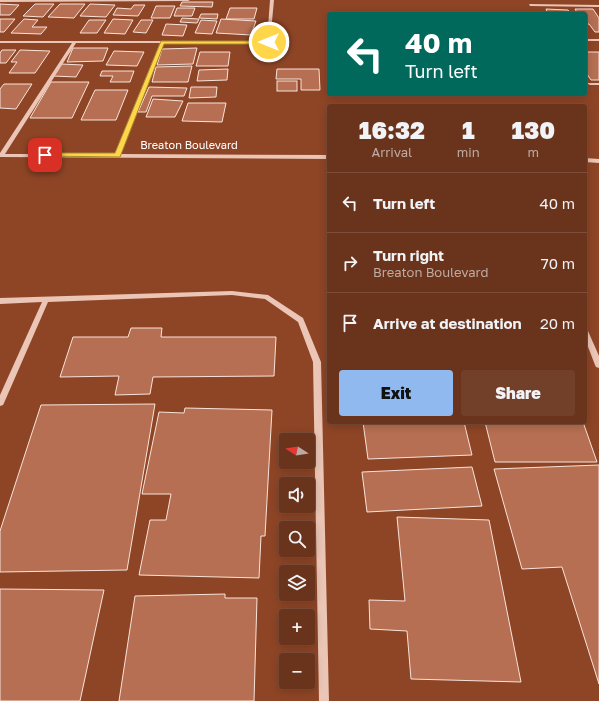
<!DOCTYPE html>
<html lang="en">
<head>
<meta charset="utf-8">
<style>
  :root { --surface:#6a341c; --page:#723f29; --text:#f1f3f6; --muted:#beaaa3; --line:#7d4f3b; --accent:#90b9f0 }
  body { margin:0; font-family:"Golos Text",sans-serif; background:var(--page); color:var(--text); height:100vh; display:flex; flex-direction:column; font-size:15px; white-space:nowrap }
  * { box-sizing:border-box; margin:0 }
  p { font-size:13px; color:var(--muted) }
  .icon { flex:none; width:22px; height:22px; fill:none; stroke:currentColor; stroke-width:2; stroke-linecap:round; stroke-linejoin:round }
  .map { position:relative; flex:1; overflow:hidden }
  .sheet { position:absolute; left:327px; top:104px; width:260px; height:320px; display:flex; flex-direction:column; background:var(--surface); border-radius:4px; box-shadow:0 2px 10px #0003,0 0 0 1px var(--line) }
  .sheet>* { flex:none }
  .guide { position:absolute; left:327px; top:12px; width:260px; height:84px; border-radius:4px; box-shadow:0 2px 10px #0003,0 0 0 1px var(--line); background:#00695c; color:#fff; overflow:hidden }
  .needle { width:26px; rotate:282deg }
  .controls { position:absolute; left:279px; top:433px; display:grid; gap:8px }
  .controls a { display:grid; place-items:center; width:36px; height:36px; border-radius:4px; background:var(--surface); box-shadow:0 2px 10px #0003,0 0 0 1px var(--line); font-size:20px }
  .pin { position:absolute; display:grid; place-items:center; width:34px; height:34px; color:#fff; margin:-17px; border-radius:8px; box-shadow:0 2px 6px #0006 }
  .me { position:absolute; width:44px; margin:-22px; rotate:270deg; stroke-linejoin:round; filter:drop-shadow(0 0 3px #0008) }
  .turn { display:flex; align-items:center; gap:14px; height:84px; padding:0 12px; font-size:18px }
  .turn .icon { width:52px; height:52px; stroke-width:2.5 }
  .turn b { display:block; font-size:28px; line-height:34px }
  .eta { display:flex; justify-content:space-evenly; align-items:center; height:68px; text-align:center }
  .eta b { font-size:24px; font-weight:800; line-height:28px }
  .cta { display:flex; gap:8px; margin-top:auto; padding:8px 12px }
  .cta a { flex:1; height:46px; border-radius:4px; background:var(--accent); color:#111; font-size:16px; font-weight:800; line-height:46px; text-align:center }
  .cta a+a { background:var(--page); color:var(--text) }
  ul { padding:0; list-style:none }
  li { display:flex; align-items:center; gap:12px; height:60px; padding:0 12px; border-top:1px solid var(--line) }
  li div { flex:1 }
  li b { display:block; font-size:15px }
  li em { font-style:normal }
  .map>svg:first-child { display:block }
  .building { fill:#b66f52; stroke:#f8e3da }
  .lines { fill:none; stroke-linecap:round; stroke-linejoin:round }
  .minor { fill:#ebc5b5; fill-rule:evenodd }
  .route { fill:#ffd54a; stroke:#a68a30 }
  .labels { text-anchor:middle; stroke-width:3.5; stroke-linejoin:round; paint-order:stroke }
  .far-street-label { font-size:11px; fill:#fff; stroke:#8e4526 }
</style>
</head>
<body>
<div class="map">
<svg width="599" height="701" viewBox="0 0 599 701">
  <rect width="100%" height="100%" fill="#8e4526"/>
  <g class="building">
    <polygon points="182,2 213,2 212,7 180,6"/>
    <polygon points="0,4 19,5 10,15 0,15"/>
    <polygon points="35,4 54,4 43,17 23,16"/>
    <polygon points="60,4 85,4 74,18 48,17"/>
    <polygon points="90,4 115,5 106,17 80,16"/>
    <polygon points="134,5 145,5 138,16 113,15 117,8 131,9"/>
    <polygon points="156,6 175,6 170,18 151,18"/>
    <polygon points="177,8 195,8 192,16 174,16"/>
    <polygon points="230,8 257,8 254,19 226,19"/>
    <polygon points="546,9 568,10 571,14 548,14"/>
    <polygon points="575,9 593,9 599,18 599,32 595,32 589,24 585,24 585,14 578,14"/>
    <polygon points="201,14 218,14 217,19 199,18"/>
    <polygon points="182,18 199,19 197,23 180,22"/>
    <polygon points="0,19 15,19 4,32 0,32"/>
    <polygon points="24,19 38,20 32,27 47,27 41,34 11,33"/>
    <polygon points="113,19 133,20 125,34 104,33"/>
    <polygon points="221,19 256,21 251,35 216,33"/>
    <polygon points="89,20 106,20 97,33 80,33"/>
    <polygon points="141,20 153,20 146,33 133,32"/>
    <polygon points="201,20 217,21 212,34 195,33"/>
    <polygon points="166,24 187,25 183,36 162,35"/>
    <polygon points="73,48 108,48 103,61 67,62"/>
    <polygon points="197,48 193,64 157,65 162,49"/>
    <polygon points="2,50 16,50 6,63 0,63 0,53"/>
    <polygon points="20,50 50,51 35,73 9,73 17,62 11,62"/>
    <polygon points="114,51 144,52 137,66 106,65"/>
    <polygon points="200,52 230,52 228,66 196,66"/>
    <polygon points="585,52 599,52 599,80 591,80 585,71 585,66 588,66 585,63"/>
    <polygon points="61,64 83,65 76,77 53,76"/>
    <polygon points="192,66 188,82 152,82 156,67"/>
    <polygon points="228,69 227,80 197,81 199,70"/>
    <polygon points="277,69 319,69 320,90 301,90 301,79 276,79"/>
    <polygon points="102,71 134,71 130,82 110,82 113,76 100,76"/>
    <rect x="277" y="81" width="20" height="10"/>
    <polygon points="51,82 89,82 72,118 30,118"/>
    <polygon points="4,84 32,84 16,109 0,108 0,89"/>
    <polygon points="149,87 187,88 184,96 152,96 146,112 138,112"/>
    <polygon points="191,87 217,87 216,97 189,98"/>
    <polygon points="95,90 128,90 116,120 81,120"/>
    <polygon points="153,99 183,101 175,117 146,117"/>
    <polygon points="188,103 226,103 222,122 182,121"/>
    <polygon points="131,328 162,328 161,337 276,337 274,376 153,377 150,394 115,395 119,376 60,377 73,337 128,337"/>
    <polygon points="155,404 127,570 0,572 0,531 41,405"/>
    <polygon points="185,408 272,410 265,536 261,536 259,578 139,575 150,520 166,520 171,494 142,494 159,412 184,413"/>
    <polygon points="363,422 464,422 472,455 368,459"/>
    <polygon points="485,422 583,422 597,462 495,462"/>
    <polygon points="599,465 599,684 562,567 522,569 494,469"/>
    <polygon points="472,467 482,506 367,512 362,472"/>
    <polygon points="397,517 489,520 521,682 411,679 407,631 370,629 369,600 405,601"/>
    <polygon points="0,589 104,590 80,701 0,701"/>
    <polygon points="225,594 225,598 257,598 254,701 119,701 135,596"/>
  </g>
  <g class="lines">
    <g class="minor">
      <polygon points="0,0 190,0 188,1 0,2"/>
      <path d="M270,0H274L270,43H163L120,154L329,155V159L0,157V153L72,43H0V41H267ZM76,43H160L115,154H5Z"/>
      <polygon points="529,4 599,5 599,7 530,6"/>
      <rect x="585" y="39" width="14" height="2"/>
      <polygon points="588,83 599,83 599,85 590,85 588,84"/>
      <polygon points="585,158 599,159 599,163 585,162"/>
      <polygon points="232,291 268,295 303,318 321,362 329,701 319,701 313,362 298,322 265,299 232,295 48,302 4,403 3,405 0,406 0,395 42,302 0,304 0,298"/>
      <polygon points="585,328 587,329 588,331 599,356 599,368 596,367 595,365 585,339"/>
    </g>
  </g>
  <polygon class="route" points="161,41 269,41 271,42 269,44 164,44 120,157 43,156 43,154 45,153 115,153"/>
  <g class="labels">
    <g class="far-street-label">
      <text x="189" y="149">Breaton Boulevard</text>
    </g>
  </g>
</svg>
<div class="controls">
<a><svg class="needle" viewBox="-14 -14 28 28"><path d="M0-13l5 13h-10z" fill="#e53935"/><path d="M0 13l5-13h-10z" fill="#beaaa3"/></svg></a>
<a><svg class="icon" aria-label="sound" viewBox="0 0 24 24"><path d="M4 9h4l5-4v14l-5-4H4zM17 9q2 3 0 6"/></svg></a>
<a><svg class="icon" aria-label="search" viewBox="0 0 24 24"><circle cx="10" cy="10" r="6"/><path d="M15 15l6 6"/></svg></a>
<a><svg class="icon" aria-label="layers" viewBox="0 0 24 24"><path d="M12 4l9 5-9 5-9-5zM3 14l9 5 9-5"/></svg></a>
<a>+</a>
<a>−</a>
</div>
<div class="pin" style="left:45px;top:155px;background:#d93025"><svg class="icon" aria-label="arrive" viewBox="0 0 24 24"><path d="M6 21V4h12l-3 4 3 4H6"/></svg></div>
<svg class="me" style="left:269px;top:42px" viewBox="-20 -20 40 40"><circle r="17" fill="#ffd54a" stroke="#fff" stroke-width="3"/><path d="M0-11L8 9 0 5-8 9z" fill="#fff"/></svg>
<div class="guide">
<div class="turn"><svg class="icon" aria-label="left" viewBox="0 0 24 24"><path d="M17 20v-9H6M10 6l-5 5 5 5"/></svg><div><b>40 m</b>Turn left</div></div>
</div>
<section class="sheet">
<div class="eta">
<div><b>16:32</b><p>Arrival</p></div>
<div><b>1</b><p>min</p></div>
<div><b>130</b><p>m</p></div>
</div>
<ul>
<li><svg class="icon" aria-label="left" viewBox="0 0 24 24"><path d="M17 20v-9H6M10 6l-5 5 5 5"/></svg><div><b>Turn left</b></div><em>40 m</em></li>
<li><svg class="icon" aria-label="right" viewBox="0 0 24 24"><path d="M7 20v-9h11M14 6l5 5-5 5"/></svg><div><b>Turn right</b><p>Breaton Boulevard</p></div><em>70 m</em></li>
<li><svg class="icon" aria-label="arrive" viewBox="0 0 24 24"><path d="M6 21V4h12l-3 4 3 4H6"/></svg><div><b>Arrive at destination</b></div><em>20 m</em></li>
</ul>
<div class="cta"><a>Exit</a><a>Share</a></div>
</section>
</div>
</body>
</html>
